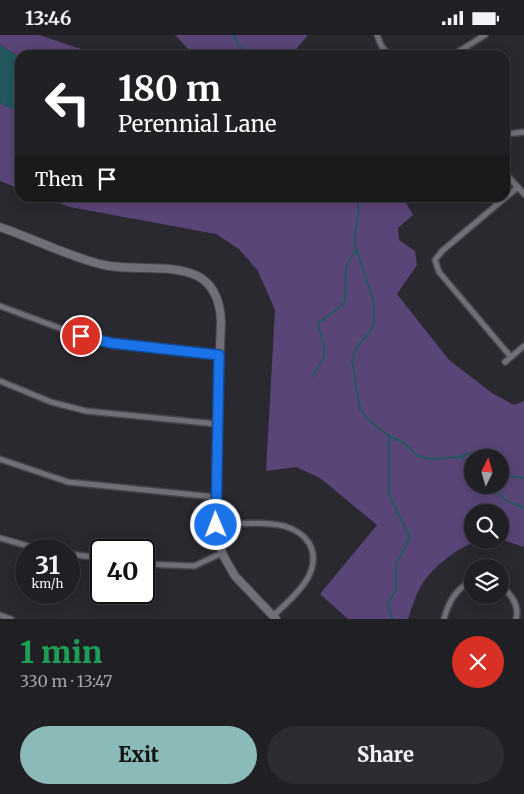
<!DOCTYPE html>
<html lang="en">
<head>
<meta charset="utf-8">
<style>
  :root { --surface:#201f24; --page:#2d2c31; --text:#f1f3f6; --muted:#a2a2a6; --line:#3d3d41; --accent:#8bbbb9 }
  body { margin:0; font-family:Merriweather,serif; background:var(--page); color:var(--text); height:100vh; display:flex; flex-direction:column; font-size:19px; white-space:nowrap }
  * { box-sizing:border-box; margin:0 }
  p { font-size:16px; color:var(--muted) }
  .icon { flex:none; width:28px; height:28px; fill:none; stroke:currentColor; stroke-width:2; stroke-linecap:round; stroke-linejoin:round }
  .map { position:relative; height:584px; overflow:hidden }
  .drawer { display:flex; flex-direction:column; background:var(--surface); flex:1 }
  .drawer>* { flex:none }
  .top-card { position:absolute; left:15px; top:15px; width:495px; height:152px; border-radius:15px; box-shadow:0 2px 12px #0003,0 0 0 1px var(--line); background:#202124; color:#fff; overflow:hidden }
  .needle { width:32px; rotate:5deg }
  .controls { position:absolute; left:464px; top:414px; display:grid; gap:10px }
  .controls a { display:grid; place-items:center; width:45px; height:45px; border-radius:50%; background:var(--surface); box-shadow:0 2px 12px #0003,0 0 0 1px var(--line); font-size:25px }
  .speed { position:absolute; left:15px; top:504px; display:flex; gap:10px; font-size:25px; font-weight:700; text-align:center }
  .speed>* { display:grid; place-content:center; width:65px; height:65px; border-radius:50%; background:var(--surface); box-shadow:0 2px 12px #0003,0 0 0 1px var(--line); line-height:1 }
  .speed small { font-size:12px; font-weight:400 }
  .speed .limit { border:2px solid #111; border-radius:8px; background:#fff; color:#111 }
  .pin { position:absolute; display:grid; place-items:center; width:42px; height:42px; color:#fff; margin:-21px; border:2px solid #fff; border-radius:50%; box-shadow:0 1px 5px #0007 }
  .me { position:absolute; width:55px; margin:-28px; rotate:359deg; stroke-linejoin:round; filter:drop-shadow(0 0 4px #0008) }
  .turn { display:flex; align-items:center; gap:18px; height:105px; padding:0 20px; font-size:22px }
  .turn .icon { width:65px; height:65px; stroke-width:2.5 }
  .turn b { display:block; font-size:35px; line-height:42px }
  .then { display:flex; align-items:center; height:48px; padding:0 20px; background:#0003; gap:10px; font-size:19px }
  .round { display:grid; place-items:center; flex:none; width:52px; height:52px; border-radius:26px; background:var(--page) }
  .overview { display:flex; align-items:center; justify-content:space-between; height:85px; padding:0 20px }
  h1 { font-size:30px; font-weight:800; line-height:38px; color:#1e9e55 }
  .cta { display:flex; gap:10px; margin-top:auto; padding:10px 20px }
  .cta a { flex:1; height:58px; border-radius:30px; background:var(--accent); color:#111; font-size:20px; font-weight:800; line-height:58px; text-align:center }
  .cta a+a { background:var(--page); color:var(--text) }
  .status { display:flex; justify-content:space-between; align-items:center; height:35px; padding:0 25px; background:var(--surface); direction:ltr }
  .status svg { height:14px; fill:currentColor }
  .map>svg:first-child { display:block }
  .green { fill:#5a4578; fill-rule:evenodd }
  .water { fill:#23585f }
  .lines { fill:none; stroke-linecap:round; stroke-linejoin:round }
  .stream { stroke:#23585f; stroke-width:2 }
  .street-casing { stroke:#47444b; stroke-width:8 }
  .secondary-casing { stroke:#47444b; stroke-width:10 }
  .street { stroke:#716e77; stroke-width:5 }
  .secondary { stroke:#716e77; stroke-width:8 }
  .route-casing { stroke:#114b97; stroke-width:12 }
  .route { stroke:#1a73e8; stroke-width:9 }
</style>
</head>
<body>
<div class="status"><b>13:46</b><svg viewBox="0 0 49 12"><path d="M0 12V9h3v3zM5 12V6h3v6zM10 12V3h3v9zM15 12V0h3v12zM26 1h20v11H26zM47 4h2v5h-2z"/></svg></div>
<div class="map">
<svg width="524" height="584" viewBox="0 0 524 584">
  <rect width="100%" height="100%" fill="#2b2930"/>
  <g class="green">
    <polygon points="0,0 39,0 99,20 20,20 20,26 18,21 0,10"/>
    <polygon points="175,0 308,0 291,20 194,20"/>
    <polygon points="0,68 20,78 20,154 0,146"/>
    <path d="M44,163H403L413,180L398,193L399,205L415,216L417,230L397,259L449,325L492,358L514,370L524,366V512L500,504V478H472V505H485C463,507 432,532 421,551C415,561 412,573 408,584H348L320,559L377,490L320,443L296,432L266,436L275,275L258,236L239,214L216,199L70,172ZM500,422V450H472V422Z"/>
  </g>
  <polygon class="water" points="0,10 18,21 20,26 20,78 0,68"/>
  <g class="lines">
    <g class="stream">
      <polyline points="233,0 245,20"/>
      <path d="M357,162C362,182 353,192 355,210L374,268V288L370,297L358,310L352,325L360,374L367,384L389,401L403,407L418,421L431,424L461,422L472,432"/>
      <polyline points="313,341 324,322 324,313 318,288 340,272 345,266 346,232 356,214"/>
      <polyline points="389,402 389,459 410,503 396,529 396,555 388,568 392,584"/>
      <polyline points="459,422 471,418 484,422"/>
      <polyline points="500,434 508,441 524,443"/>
      <polyline points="493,450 505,465 524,473"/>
    </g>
    <g class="street-casing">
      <g id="street">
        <polyline points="377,0 381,10 388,20"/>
        <polyline points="453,20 485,0"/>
        <polyline points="505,99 524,97"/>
        <polyline points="505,138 524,159"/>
        <polyline points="0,271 81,301 101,306 219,320"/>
        <polyline points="511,322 439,237 435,225 442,216 518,152"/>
        <polyline points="505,327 524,311"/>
        <polyline points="0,346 51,367 86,376 217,389"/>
        <polyline points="0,424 68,447 215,462"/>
        <path d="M216,490C238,489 263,486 284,491C295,494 303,499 309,508C325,537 292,563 273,581"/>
        <polyline points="0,503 42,515"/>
        <polyline points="69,519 101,523"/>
        <polyline points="144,529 194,531 222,518"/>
        <path d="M500,549C510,559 520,569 516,584"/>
        <polyline points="0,580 11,584"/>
        <path d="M444,584C449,565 456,555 472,545"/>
      </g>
    </g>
    <g class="secondary-casing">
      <path id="secondary" d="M0,192C32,203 72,223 104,230C150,240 218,215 221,286L216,439V500L224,522L235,541L276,584"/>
    </g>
    <use href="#street" class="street"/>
    <use href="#secondary" class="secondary"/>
  </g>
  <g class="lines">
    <g class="route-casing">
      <polyline id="route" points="81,301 111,308 219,320 216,490"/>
    </g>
    <use href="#route" class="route"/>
  </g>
</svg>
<div class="controls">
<a><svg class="needle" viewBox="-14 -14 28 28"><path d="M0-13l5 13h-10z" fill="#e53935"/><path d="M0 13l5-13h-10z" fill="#a2a2a6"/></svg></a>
<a><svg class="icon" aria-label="search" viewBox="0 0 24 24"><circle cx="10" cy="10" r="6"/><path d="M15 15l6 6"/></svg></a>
<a><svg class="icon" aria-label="layers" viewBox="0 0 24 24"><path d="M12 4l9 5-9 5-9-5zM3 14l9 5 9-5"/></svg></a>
</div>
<div class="speed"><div>31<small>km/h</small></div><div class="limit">40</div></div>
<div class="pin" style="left:81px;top:301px;background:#d93025"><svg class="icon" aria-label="arrive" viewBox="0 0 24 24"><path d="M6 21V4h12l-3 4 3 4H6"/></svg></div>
<svg class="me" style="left:216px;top:490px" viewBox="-20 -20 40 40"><circle r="17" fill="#1a73e8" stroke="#fff" stroke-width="3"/><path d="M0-11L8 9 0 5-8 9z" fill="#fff"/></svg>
<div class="top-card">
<div class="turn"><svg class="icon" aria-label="left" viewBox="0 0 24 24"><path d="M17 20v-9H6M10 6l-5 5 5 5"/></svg><div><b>180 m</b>Perennial Lane</div></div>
<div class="then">Then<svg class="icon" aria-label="arrive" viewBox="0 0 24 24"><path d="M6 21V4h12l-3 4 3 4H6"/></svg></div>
</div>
</div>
<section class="drawer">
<div class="overview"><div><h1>1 min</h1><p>330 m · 13:47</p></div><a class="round" style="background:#d93025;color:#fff"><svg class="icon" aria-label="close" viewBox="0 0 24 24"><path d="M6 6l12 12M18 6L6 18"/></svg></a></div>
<div class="cta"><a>Exit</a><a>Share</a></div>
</section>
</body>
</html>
